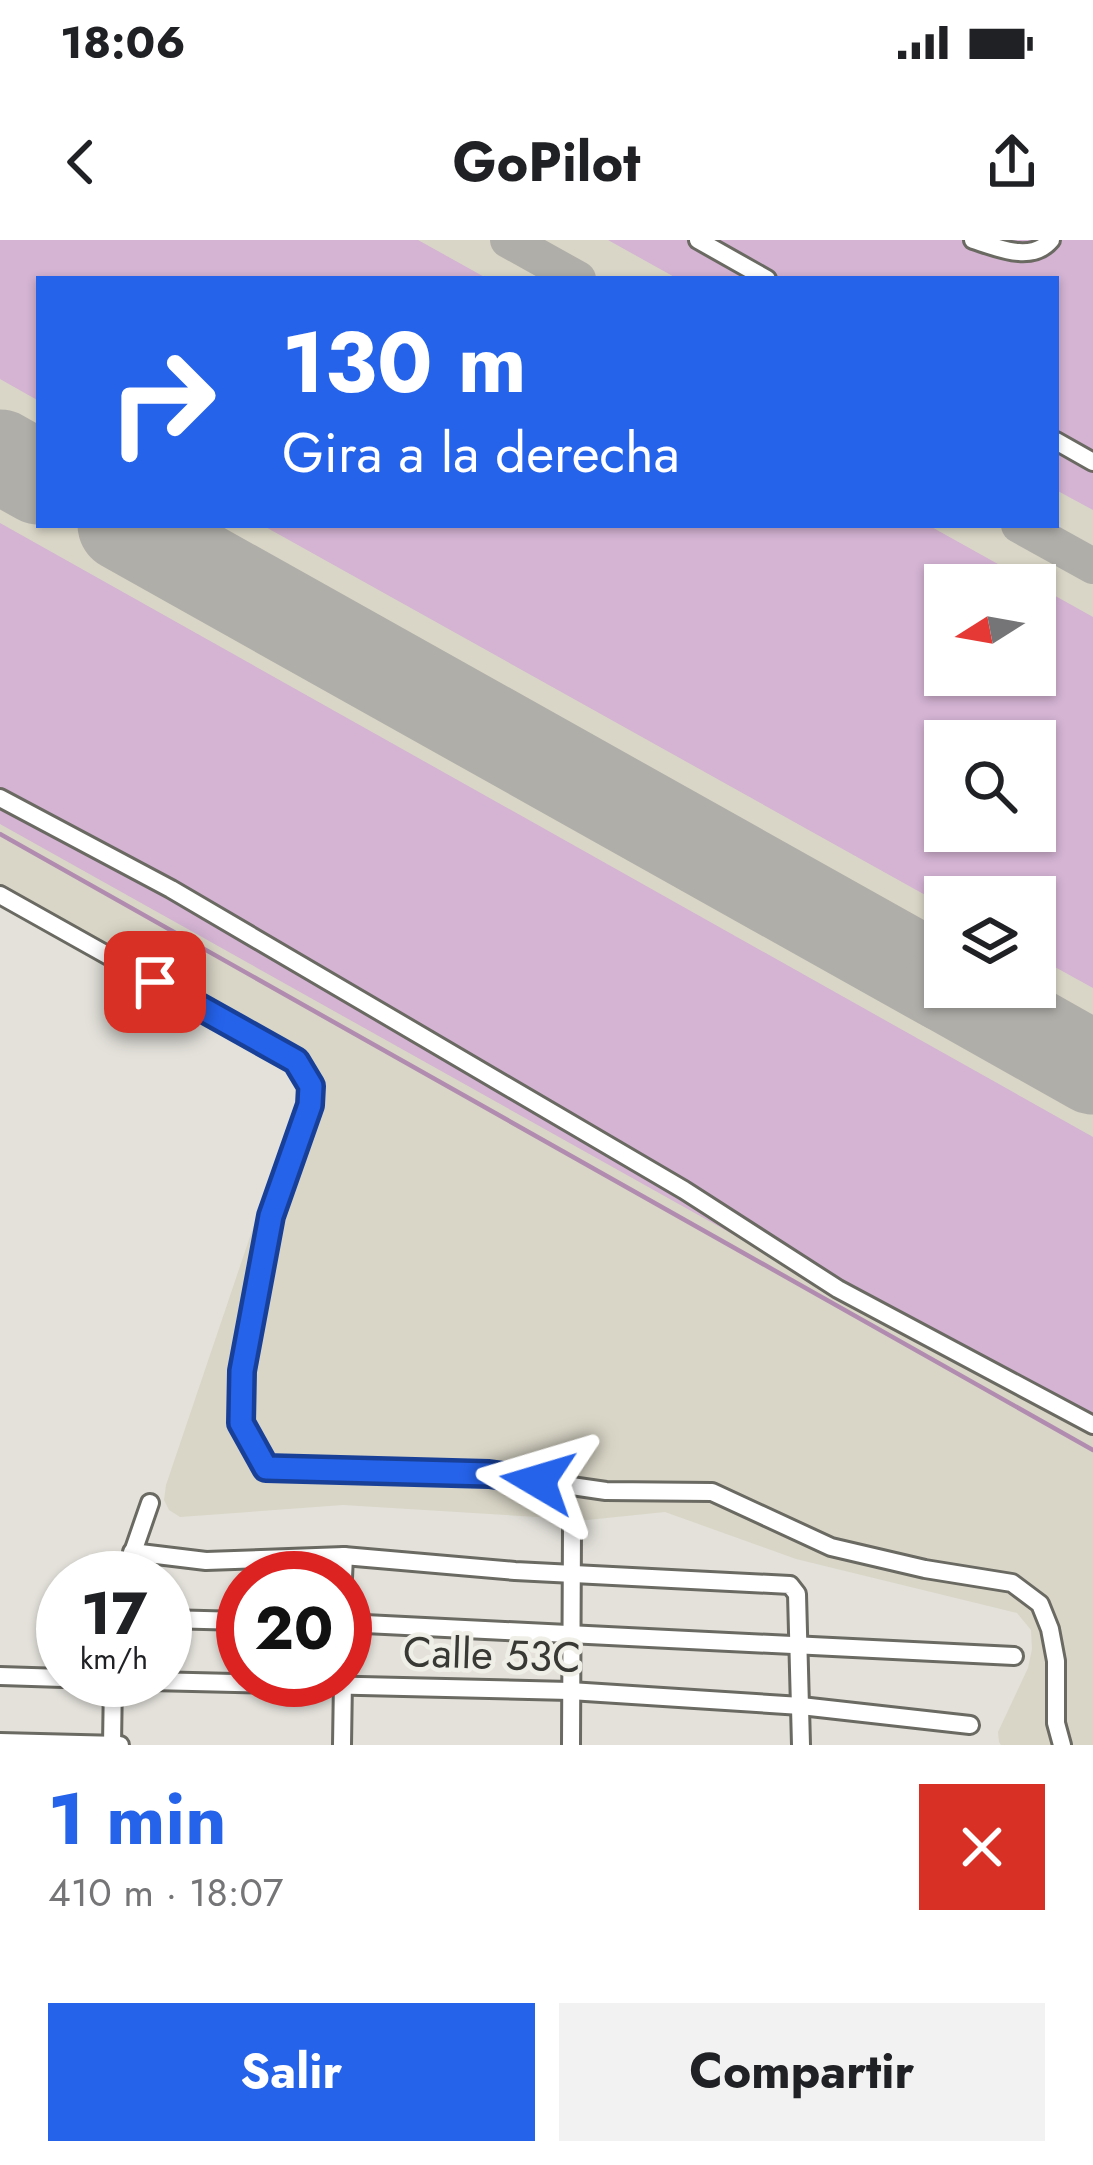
<!DOCTYPE html>
<html lang="es">
<head>
<meta charset="utf-8">
<style>
  :root { --surface:#fff; --page:#f2f2f2; --text:#202124; --muted:#757577; --accent:#2563eb }
  body { margin:0; font-family:Jost,sans-serif; background:var(--page); color:var(--text); height:100vh; display:flex; flex-direction:column; font-size:45px; white-space:nowrap }
  * { box-sizing:border-box; margin:0 }
  p { font-size:39px; color:var(--muted) }
  .icon { flex:none; width:66px; height:66px; fill:none; stroke:currentColor; stroke-width:2; stroke-linecap:round; stroke-linejoin:round }
  .map { position:relative; height:1505px; overflow:hidden }
  .side { display:flex; flex-direction:column; background:var(--surface); flex:1 }
  .side>* { flex:none }
  .hud { position:absolute; left:36px; top:36px; width:1023px; height:252px; border-radius:0px; box-shadow:0 3px 9px #0004; background:#2563eb; color:#fff; overflow:hidden }
  .needle { width:78px; rotate:259deg }
  .fabs { position:absolute; left:924px; top:324px; display:grid; gap:24px }
  .fabs a { display:grid; place-items:center; width:132px; height:132px; border-radius:0px; background:var(--surface); box-shadow:0 3px 9px #0004; font-size:60px }
  .speed { position:absolute; left:36px; top:1311px; display:flex; gap:24px; font-size:60px; font-weight:700; text-align:center }
  .speed>* { display:grid; place-content:center; width:156px; height:156px; border-radius:50%; background:var(--surface); box-shadow:0 3px 9px #0004; line-height:1 }
  .speed small { font-size:30px; font-weight:400 }
  .speed .limit { border:18px solid #d22; background:#fff; color:#111 }
  .pin { position:absolute; display:grid; place-items:center; width:102px; height:102px; color:#fff; margin:-51px; border-radius:24px; box-shadow:0 6px 18px #0006 }
  .me { position:absolute; width:132px; margin:-66px; rotate:277deg; stroke-linejoin:round; filter:drop-shadow(0 0 9px #0008) }
  .turn { display:flex; align-items:center; gap:42px; height:252px; padding:0 48px; font-size:54px }
  .turn .icon { width:156px; height:156px; stroke-width:2.5 }
  .turn b { display:block; font-size:84px; line-height:102px }
  .round { display:grid; place-items:center; flex:none; width:126px; height:126px; border-radius:0px; background:var(--page) }
  .summary { display:flex; align-items:center; justify-content:space-between; height:204px; padding:0 48px }
  h1 { font-size:72px; font-weight:700; line-height:90px; color:var(--accent) }
  .action { display:flex; gap:24px; margin-top:auto; padding:24px 48px }
  .action a { flex:1; height:138px; border-radius:0px; background:var(--accent); color:#fff; font-size:48px; font-weight:700; line-height:138px; text-align:center }
  .action a+a { background:var(--page); color:var(--text) }
  .status { display:flex; justify-content:space-between; align-items:center; height:84px; padding:0 60px; background:var(--surface); direction:ltr }
  .status svg { height:33px; fill:currentColor }
  header { display:flex; justify-content:space-between; align-items:center; height:156px; padding:0 48px; background:var(--surface); font-size:54px; font-weight:700 }
  .map>svg:first-child { display:block }
  .built { fill:#d9d6c7; fill-rule:evenodd }
  .green { fill:#d4b3d3; fill-rule:evenodd }
  .lines { fill:none; stroke-linecap:round; stroke-linejoin:round }
  .stream { stroke:#b18cb0; stroke-width:4.5 }
  .taxiway { stroke:#b0aea9; stroke-width:36 }
  .runway { stroke:#b0aea9; stroke-width:93 }
  .minor-casing { stroke:#6a6962; stroke-width:22 }
  .minor { stroke:#fff; stroke-width:16 }
  .route-casing { stroke:#184099; stroke-width:30 }
  .route { stroke:#2563eb; stroke-width:21 }
  .labels { text-anchor:middle; stroke-width:9; stroke-linejoin:round; paint-order:stroke }
  .street-label { font-size:42px; fill:#383835; stroke:#f0efe7 }
</style>
</head>
<body>
<div class="status"><b>18:06</b><svg viewBox="0 0 49 12"><path d="M0 12V9h3v3zM5 12V6h3v6zM10 12V3h3v9zM15 12V0h3v12zM26 1h20v11H26zM47 4h2v5h-2z"/></svg></div>
<header><svg class="icon" aria-label="back" viewBox="0 0 24 24"><path d="M15 5l-7 7 7 7"/></svg>GoPilot<svg class="icon" aria-label="share" viewBox="0 0 24 24"><path d="M12 15V3M7 8l5-5 5 5M5 13v7h14v-7"/></svg></header>
<div class="map">
<svg width="1093" height="1505" viewBox="0 0 1093 1505">
  <rect width="100%" height="100%" fill="#e3e1da"/>
  <path class="built" d="M0,0H1093V1505H1001L999,1502L998,1492L1028,1428L1032,1409L1031,1390L1017,1373L796,1319L665,1272L587,1280L343,1265L180,1277L169,1270L164,1260L166,1245L302,843L298,830L0,663ZM39,39H1056V285H39ZM945,345H1035V435H945ZM945,501H1035V591H945ZM945,657H1035V747H945Z"/>
  <g class="green">
    <polygon points="0,0 418,0 488,39 39,39 39,161 0,139"/>
    <polygon points="608,0 1093,0 1093,270 1056,250 1056,39 678,39"/>
    <polygon points="0,283 1093,897 1093,1196 0,584"/>
    <path d="M262,285H928L1093,377V748L1035,716V657H945V666ZM945,345H1035V435H945ZM945,501H1035V591H945Z"/>
  </g>
  <g class="lines">
    <polyline class="stream" points="0,594 1093,1210"/>
    <g class="taxiway">
      <polyline points="508,0 578,39"/>
      <polyline points="1019,285 1093,326"/>
    </g>
    <g class="runway">
      <polyline points="0,216 39,238"/>
      <polyline points="124,285 945,745"/>
      <polyline points="949,747 1093,828"/>
    </g>
    <g class="minor-casing">
      <g id="minor">
        <polyline points="698,0 767,39"/>
        <path d="M973,0C998,8 1032,23 1051,0"/>
        <polyline points="1056,201 1093,222"/>
        <polyline points="0,558 171,649 684,950 838,1049 1093,1185"/>
        <path d="M0,655L296,821C308,835 314,846 310,865L271,976L243,1131L241,1183L265,1228L489,1234L606,1251L712,1252L831,1307L925,1329L1012,1343L1040,1364L1050,1389L1056,1421V1483L1062,1505"/>
        <polyline points="132,1312 206,1321 344,1316 515,1331 790,1345 797,1354 801,1505"/>
        <polyline points="124,1338 150,1263"/>
        <polyline points="343,1338 344,1316"/>
        <polyline points="165,1379 243,1381"/>
        <polyline points="345,1383 1014,1416"/>
        <polyline points="0,1436 63,1438"/>
        <polyline points="108,1440 570,1451 801,1466 970,1485"/>
        <polyline points="0,1502 120,1505"/>
        <polyline points="112,1505 113,1440"/>
        <polyline points="342,1505 343,1440"/>
        <polyline points="571,1505 572,1288"/>
      </g>
    </g>
    <use href="#minor" class="minor"/>
  </g>
  <g class="lines">
    <g class="route-casing">
      <polyline id="route" points="155,742 296,821 311,846 310,865 271,976 242,1131 241,1183 266,1228 489,1234 538,1241"/>
    </g>
    <use href="#route" class="route"/>
  </g>
  <g class="labels">
    <g class="street-label">
      <text transform="translate(492 1414) rotate(2)" y="15">Calle 53C</text>
    </g>
  </g>
</svg>
<div class="fabs">
<a><svg class="needle" viewBox="-14 -14 28 28"><path d="M0-13l5 13h-10z" fill="#e53935"/><path d="M0 13l5-13h-10z" fill="#757577"/></svg></a>
<a><svg class="icon" aria-label="search" viewBox="0 0 24 24"><circle cx="10" cy="10" r="6"/><path d="M15 15l6 6"/></svg></a>
<a><svg class="icon" aria-label="layers" viewBox="0 0 24 24"><path d="M12 4l9 5-9 5-9-5zM3 14l9 5 9-5"/></svg></a>
</div>
<div class="speed"><div>17<small>km/h</small></div><div class="limit">20</div></div>
<div class="pin" style="left:155px;top:742px;background:#d93025"><svg class="icon" aria-label="arrive" viewBox="0 0 24 24"><path d="M6 21V4h12l-3 4 3 4H6"/></svg></div>
<svg class="me" style="left:538px;top:1241px" viewBox="-20 -20 40 40"><path d="M0-17L14 15 0 8-14 15z" fill="#2563eb" stroke="#fff" stroke-width="4"/></svg>
<div class="hud">
<div class="turn"><svg class="icon" aria-label="right" viewBox="0 0 24 24"><path d="M7 20v-9h11M14 6l5 5-5 5"/></svg><div><b>130 m</b>Gira a la derecha</div></div>
</div>
</div>
<section class="side">
<div class="summary"><div><h1>1 min</h1><p>410 m · 18:07</p></div><a class="round" style="background:#d93025;color:#fff"><svg class="icon" aria-label="close" viewBox="0 0 24 24"><path d="M6 6l12 12M18 6L6 18"/></svg></a></div>
<div class="action"><a>Salir</a><a>Compartir</a></div>
</section>
</body>
</html>
